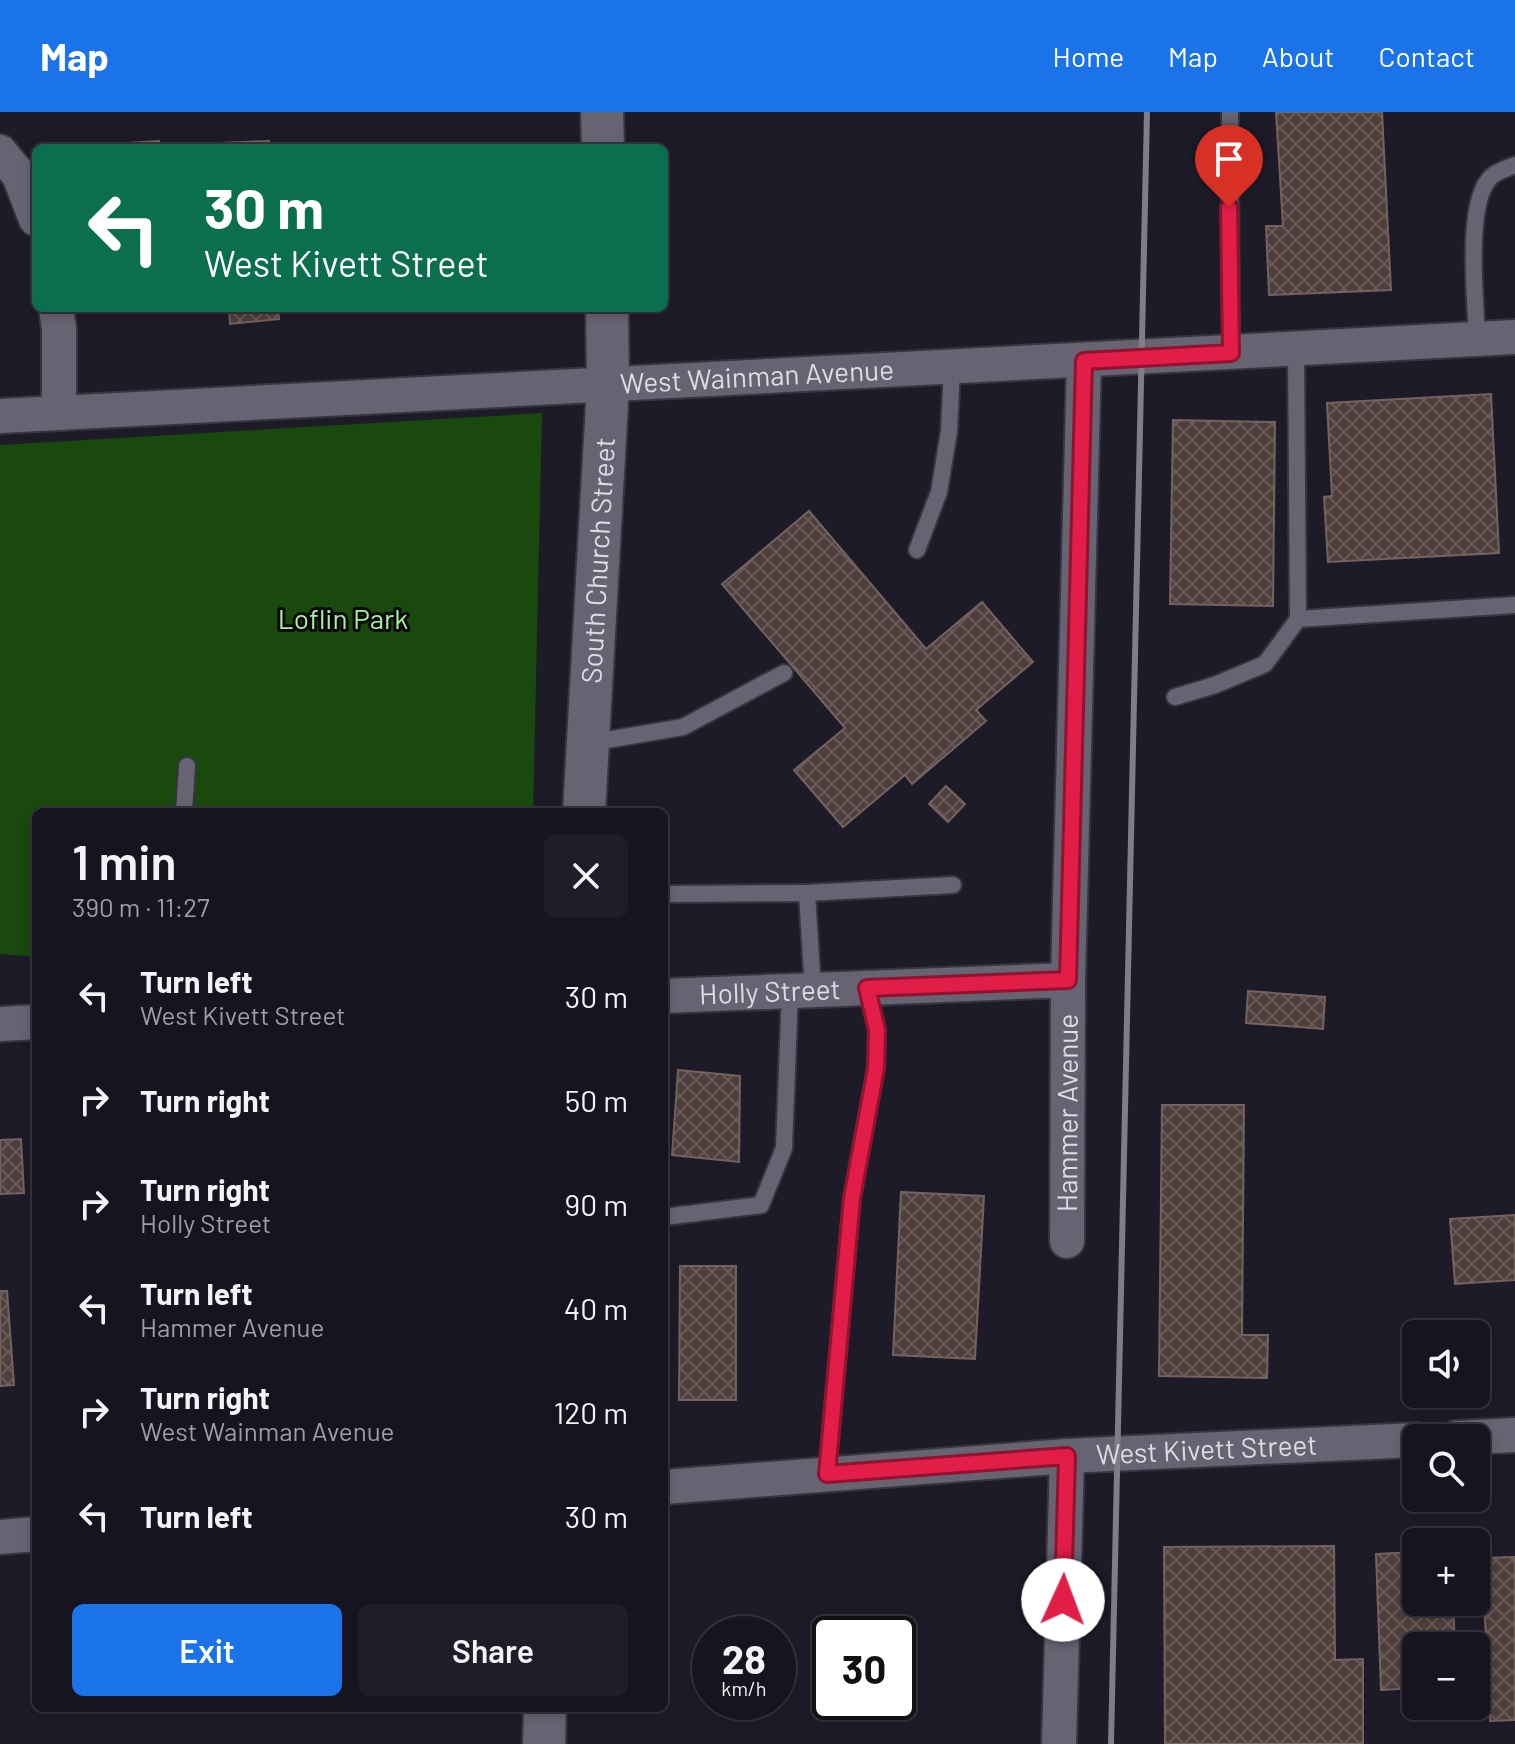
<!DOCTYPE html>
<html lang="en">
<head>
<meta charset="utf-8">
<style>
  :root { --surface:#16141e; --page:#1f1d27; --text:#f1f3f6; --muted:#9e9ea4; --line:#35333c; --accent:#1a73e8 }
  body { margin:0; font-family:Barlow,sans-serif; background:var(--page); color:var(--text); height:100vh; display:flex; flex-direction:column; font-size:30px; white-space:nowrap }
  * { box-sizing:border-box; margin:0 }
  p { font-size:26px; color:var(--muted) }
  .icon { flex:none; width:44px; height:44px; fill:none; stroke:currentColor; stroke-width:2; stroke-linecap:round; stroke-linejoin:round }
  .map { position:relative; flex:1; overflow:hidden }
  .sheet { position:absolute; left:32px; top:696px; width:636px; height:904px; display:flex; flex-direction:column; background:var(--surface); border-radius:12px; box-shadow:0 4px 12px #0003,0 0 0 2px var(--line) }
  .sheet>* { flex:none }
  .hud { position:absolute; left:32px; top:32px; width:636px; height:168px; border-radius:12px; box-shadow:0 4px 12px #0003,0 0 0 2px var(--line); background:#0b6e4f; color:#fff; overflow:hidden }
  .buttons { position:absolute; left:1402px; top:1208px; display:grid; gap:16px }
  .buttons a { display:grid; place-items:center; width:88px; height:88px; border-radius:12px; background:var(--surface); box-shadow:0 4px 12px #0003,0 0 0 2px var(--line); font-size:40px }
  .speed { position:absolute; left:692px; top:1504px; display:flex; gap:16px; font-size:40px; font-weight:700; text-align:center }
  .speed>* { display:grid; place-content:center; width:104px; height:104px; border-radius:50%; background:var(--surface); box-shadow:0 4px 12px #0003,0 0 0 2px var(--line); line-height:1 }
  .speed small { font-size:20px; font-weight:400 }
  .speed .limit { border:4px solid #111; border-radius:12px; background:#fff; color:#111 }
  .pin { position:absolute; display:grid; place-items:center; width:68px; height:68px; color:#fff; margin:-82px -34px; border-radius:50% 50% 50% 0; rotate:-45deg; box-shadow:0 0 8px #0007 }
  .pin .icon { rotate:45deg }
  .me { position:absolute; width:88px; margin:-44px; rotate:2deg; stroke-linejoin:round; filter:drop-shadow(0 0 6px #0008) }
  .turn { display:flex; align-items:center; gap:28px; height:168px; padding:0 40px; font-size:36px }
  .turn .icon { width:104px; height:104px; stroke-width:2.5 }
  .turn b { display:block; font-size:56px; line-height:68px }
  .round { display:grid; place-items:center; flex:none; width:84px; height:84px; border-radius:12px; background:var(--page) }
  .headline { display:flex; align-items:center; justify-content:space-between; height:136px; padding:0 40px }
  h1 { font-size:48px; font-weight:600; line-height:60px }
  .action { display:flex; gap:16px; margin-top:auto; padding:16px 40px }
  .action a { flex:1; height:92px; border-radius:12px; background:var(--accent); color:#fff; font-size:32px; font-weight:600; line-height:92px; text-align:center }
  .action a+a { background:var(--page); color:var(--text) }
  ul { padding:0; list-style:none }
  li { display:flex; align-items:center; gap:24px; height:104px; padding:0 40px }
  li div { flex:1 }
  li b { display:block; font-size:30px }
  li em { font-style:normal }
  header { display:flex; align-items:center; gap:48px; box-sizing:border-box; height:112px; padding:0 40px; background:var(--accent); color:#fff }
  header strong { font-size:38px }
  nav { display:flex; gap:44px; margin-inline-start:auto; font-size:28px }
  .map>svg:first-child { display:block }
  .green { fill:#19490c }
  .building { fill:url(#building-cross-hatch); stroke:#74625f; stroke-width:2 }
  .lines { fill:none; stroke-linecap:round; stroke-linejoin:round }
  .service-casing { stroke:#37353f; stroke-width:20 }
  .minor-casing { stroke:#37353f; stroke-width:38 }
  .tertiary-casing { stroke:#37353f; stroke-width:46 }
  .service { stroke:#666473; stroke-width:16 }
  .minor { stroke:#666473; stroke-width:34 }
  .tertiary { stroke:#666473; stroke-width:42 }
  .rail { stroke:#7e7d88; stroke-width:6 }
  .route-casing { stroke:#92132f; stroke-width:20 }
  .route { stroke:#e11d48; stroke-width:14 }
  .labels { text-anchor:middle; stroke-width:6; stroke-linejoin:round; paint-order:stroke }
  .street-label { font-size:28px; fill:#dddce5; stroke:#08070c }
  .park-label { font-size:28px; fill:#a9f09a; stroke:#08070c }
</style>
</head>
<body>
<header>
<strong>Map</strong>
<nav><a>Home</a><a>Map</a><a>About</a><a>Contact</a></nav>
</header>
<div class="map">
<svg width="1515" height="1632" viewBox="0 0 1515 1632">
  <defs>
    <pattern id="building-cross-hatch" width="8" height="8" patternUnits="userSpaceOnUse" patternTransform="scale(2)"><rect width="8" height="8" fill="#4f3f3c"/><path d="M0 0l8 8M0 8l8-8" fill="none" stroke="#685a58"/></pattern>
  </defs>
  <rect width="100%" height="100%" fill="#1d1b28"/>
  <polygon class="green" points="542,301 533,700 36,700 36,845 0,842 0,333"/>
  <g class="building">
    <polygon points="1276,0 1382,0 1391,178 1269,183 1266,114 1283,114"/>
    <polygon points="159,29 160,36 113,36 112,32"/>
    <polygon points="269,29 270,36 221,36 220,31"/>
    <polygon points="229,196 278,196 279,207 230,212"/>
    <polygon points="1491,282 1499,441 1328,450 1324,385 1332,384 1327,291"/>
    <polygon points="1173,308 1275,310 1273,494 1170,492"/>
    <polygon points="809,399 926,537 982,490 1033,550 976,598 986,609 912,672 905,663 843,715 794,658 845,616 722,472"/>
    <polygon points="946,674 965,692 948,710 929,692"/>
    <polygon points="1248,879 1325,885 1323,917 1246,911"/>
    <polygon points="678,958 740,964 739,1050 672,1043"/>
    <polygon points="1162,993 1244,993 1242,1223 1268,1223 1267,1266 1159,1264"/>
    <polygon points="21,1027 24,1081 0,1082 0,1028"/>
    <polygon points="901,1080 984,1084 975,1247 893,1243"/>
    <polygon points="1515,1103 1515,1168 1455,1172 1450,1107"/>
    <polygon points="680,1154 736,1154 736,1288 679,1288"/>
    <polygon points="0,1179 7,1179 14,1273 0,1274"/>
    <polygon points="32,1207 36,1207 36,1270"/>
    <polygon points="1334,1434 1335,1548 1363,1547 1363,1632 1165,1632 1164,1435"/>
    <polygon points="1416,1440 1416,1490 1453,1490 1455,1534 1416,1534 1416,1576 1381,1578 1376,1442"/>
    <polygon points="1515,1445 1515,1608 1490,1609 1482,1446"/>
  </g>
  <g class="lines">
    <g class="service-casing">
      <g id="service">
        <polyline points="1230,0 1231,241"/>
        <path d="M1477,227C1476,190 1464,88 1492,64C1498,59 1508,56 1515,53"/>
        <polyline points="1296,237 1298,507"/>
        <polyline points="917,438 939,380 949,319 952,256"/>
        <polyline points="1175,585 1215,573 1265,552 1298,507 1515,493"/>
        <polyline points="589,631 683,615 784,561"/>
        <polyline points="184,700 187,654"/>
        <polyline points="670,782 807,781"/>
        <polyline points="813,878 807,781 953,773"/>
        <polyline points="664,1105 761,1093 784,1036 790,879"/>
        <polyline points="827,1362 852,1086 876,956 877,918 867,876"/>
      </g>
    </g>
    <g class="minor-casing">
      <g id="minor">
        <polyline points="0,40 19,63 36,107"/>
        <polyline points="56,196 59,216 59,301"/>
        <path id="s1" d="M0,304L1515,225"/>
        <path id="s2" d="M664,884L1068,868"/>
        <polyline points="0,912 36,910"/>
        <path id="s3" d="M1067,1129L1068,868L1084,249"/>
        <polyline points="1456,1326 1515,1323"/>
        <path id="s4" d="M664,1375L1067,1344L1416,1328"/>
        <polyline points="0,1425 36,1422"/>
        <polyline points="1059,1632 1067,1344"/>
      </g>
    </g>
    <g class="tertiary-casing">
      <g id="tertiary">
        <polyline points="602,0 603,36"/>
        <path id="s5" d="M584,700L608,273L607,196"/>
        <polyline points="544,1632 545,1596"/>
      </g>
    </g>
    <use href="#service" class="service"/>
    <use href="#minor" class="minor"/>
    <use href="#tertiary" class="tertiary"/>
    <polyline class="rail" points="1111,1632 1147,0"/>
  </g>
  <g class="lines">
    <g class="route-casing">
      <polyline id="route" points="1063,1488 1067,1344 827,1362 852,1086 876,956 877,918 867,876 1068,868 1084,249 1231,241 1229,95"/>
    </g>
    <use href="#route" class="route"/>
  </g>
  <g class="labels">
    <g class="street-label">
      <text dy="10" stroke="none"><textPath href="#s1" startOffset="758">West Wainman Avenue</textPath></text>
      <text dy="10" stroke="none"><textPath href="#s5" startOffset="252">South Church Street</textPath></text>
      <text dy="10" stroke="none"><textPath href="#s2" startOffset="106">Holly Street</textPath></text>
      <text dy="10" stroke="none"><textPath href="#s3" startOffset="128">Hammer Avenue</textPath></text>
      <text dy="10" stroke="none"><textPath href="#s4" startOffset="544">West Kivett Street</textPath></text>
    </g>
    <g class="park-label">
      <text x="343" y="517">Loflin Park</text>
    </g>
  </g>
</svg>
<div class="buttons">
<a><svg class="icon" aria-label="sound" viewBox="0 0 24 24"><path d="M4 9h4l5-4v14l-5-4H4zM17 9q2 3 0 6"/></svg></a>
<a><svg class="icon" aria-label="search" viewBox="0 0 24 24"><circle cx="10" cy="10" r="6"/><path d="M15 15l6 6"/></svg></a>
<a>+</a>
<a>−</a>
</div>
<div class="speed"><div>28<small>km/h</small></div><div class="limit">30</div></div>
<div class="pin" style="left:1229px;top:95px;background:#d93025"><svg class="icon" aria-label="arrive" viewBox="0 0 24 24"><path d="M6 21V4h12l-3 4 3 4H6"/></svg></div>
<svg class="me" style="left:1063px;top:1488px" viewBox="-20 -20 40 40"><circle r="19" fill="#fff"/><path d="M0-13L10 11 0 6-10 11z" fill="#e11d48"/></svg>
<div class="hud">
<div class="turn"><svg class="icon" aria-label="left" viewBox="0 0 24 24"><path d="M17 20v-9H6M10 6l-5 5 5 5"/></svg><div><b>30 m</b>West Kivett Street</div></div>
</div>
<section class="sheet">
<div class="headline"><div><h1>1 min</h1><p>390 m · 11:27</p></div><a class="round"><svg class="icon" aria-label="close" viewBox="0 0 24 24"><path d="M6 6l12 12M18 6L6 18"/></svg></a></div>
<ul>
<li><svg class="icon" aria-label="left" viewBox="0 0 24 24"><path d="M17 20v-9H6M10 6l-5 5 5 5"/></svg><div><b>Turn left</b><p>West Kivett Street</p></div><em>30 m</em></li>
<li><svg class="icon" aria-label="right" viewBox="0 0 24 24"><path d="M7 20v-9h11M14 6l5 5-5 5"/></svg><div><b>Turn right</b></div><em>50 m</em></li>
<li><svg class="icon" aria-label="right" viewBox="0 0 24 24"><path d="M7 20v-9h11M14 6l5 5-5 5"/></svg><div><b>Turn right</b><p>Holly Street</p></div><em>90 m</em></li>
<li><svg class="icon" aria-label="left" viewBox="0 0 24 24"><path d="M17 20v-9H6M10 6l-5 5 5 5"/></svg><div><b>Turn left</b><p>Hammer Avenue</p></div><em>40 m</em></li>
<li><svg class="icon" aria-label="right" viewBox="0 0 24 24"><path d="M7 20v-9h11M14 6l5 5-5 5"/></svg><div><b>Turn right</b><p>West Wainman Avenue</p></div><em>120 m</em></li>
<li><svg class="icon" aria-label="left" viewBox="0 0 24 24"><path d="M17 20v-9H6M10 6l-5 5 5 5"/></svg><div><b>Turn left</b></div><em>30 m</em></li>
</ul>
<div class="action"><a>Exit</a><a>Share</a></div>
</section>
</div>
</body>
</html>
